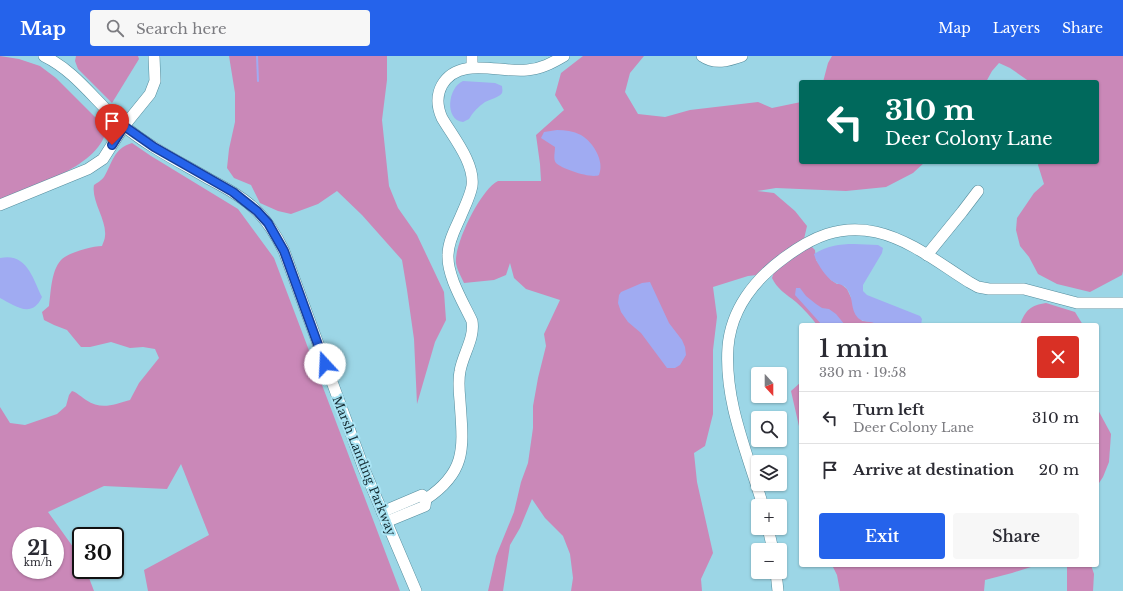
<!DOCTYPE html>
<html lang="en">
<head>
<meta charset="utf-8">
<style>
  :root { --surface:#fff; --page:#f7f7f7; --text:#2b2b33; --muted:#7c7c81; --line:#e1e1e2; --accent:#2563eb }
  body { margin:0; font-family:"Libre Baskerville",serif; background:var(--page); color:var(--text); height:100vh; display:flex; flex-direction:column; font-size:15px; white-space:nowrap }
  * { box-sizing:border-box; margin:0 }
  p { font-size:13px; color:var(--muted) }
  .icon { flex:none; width:22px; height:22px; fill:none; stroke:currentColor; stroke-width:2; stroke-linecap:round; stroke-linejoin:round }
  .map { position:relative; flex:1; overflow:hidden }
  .details { position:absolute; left:799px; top:267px; width:300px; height:244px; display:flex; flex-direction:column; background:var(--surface); border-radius:4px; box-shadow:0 1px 3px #0004 }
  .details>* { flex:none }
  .hud { position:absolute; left:799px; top:24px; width:300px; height:84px; border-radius:4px; box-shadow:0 1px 3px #0004; background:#00695c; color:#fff; overflow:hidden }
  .needle { width:26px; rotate:159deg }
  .fabs { position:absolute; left:751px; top:311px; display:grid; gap:8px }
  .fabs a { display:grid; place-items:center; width:36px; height:36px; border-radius:4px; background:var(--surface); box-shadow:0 1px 3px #0004; font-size:20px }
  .speed { position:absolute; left:12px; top:471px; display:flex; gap:8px; font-size:20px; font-weight:700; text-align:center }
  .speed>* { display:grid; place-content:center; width:52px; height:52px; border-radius:50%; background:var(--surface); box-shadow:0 1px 3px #0004; line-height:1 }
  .speed small { font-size:10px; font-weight:400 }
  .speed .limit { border:2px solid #111; border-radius:6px; background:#fff; color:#111 }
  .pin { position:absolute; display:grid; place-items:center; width:34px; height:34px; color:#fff; margin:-41px -17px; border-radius:50% 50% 50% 0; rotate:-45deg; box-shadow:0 0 4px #0007 }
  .pin .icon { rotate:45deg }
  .me { position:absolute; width:44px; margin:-22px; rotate:340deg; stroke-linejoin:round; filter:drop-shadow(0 0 3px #0008) }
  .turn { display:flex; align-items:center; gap:14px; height:84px; padding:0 20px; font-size:18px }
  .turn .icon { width:52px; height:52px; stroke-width:2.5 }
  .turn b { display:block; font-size:28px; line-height:34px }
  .round { display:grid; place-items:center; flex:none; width:42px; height:42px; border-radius:4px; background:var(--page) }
  .headline { display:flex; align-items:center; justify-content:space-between; height:68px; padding:0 20px }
  h1 { font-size:24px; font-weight:600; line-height:30px }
  .primary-button { display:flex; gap:8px; margin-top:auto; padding:8px 20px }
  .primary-button a { flex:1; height:46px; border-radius:4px; background:var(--accent); color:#fff; font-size:16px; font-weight:600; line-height:46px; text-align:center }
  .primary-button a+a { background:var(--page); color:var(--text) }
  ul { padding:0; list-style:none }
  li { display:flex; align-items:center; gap:12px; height:52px; padding:0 20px; border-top:1px solid var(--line) }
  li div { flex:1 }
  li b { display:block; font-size:15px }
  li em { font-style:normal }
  header { display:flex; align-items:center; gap:24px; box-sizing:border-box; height:56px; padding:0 20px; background:var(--accent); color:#fff }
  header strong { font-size:19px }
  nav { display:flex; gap:22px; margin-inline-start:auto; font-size:14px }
  .search { width:280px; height:36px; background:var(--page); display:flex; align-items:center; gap:10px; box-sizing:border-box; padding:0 14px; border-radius:4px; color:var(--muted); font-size:15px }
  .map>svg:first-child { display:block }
  .green { fill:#ca88b8; fill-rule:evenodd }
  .water { fill:#a0abf2 }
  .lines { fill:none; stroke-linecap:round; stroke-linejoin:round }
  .stream { stroke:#a0abf2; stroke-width:2 }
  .minor-casing { stroke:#548c9c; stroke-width:12 }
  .minor { stroke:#fff; stroke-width:11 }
  .route-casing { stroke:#184099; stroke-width:10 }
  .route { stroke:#2563eb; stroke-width:7 }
  .labels { text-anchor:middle; stroke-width:4; stroke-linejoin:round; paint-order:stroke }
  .street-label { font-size:12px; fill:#162d34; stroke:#a9e3f3 }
</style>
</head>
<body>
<header>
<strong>Map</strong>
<div class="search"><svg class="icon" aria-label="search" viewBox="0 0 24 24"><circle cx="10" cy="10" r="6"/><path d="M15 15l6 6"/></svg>Search here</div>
<nav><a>Map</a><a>Layers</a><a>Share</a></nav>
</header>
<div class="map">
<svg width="1123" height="535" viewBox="0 0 1123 535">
  <rect width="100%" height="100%" fill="#9cd6e6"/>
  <g class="green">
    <path d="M0,0L19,3L40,10L56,22L106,72C104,109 29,132 0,145Z"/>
    <polygon points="76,0 138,0 139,3 112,47 78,13 75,5"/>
    <polygon points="229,0 387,0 387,24 382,64 389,130 398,152 417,179 444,236 446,264 435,286 417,348 414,283 407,234 402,204 362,159 337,135 318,148 291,158 278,155 260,147 251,129 234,122 227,112 229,93 235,66 235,37"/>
    <path d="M583,0H644L630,17L625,36L638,58L665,61L690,54L758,46L772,52L801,46V106H925L913,117L886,131L846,135L776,132L757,135L774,137L795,155L807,170L804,183L757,219L748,220L713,231L717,261L713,294V358L705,390L694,397L697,426L713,497L701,523L702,535H571L573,522L570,498L563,480L545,462L532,443L520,472L510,489L503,535H488L496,500L514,456L521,426L528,407L533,372V350L538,322L546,290L544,278L560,244L526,233L514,222L510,207L506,219L494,224L464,227C461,220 457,214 456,207C454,188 481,133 498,125H541L540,108L536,79L564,54L555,39L561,17Z"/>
    <polygon points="832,0 1123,0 1123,215 1122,219 1090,236 1057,228 1038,218 1029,201 1020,190 1016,174 1017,162 1034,137 1044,128 1038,109 1039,106 1097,106 1097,26 1030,26 1010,12 999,7 992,15 986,26 823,26 828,7"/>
    <path d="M132,87L151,100L238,153L274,202L400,535H148L144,514L209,479L181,408L167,433L104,430L48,456L81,502V514H86L94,535H0V351L10,367L25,369L57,358L66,350L69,339L72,335C78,337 81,341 86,344C101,354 113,349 130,344L139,327L159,302L155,293L143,291L130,292L111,286L90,291H81L67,274L54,269L44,264L42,256L49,250C51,236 51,215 61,204C67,197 92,190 102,190C103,187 105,183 105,180C107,164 91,145 94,129C97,127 102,124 104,121C113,106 113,93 132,87ZM21,480H55V514H21Z"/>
    <path d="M806,191H812L815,194L816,204L831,224L837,228H841L847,233L862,265L874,266L878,269H817C811,261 804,253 796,246C786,238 777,233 772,222L774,216Z"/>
    <path d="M1046,247L1075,256L1083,269H1020C1025,254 1031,249 1046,247Z"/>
    <polygon points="801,326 801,379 791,335"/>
    <polygon points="1097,352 1111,378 1109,406 1103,421 1097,430"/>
    <polygon points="832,509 1033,509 1031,511 1012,517 985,524 984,535 840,535 837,519"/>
    <polygon points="1067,509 1091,509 1094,518 1093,535 1067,535"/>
  </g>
  <g class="water">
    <path d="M463,25L495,27L502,30C502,32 503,34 502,37C500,41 489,44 485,46C478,51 473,56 469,63L463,66C444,64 448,31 463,25Z"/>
    <path d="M557,74C565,74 573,75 581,79C593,86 605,105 599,119C592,123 562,113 556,107C553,103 555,97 555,91L541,82L544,76Z"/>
    <path d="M854,188L878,189L883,192L882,197L863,229V235L867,239L920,260L922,263L921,269H878C871,264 863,267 858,262C850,254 854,242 847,233C844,228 839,229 834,226C826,222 816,206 814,198C827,190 839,188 854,188Z"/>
    <path d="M0,202C27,196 33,223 42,241C32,263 15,250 0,242Z"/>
    <polygon points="650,226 669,267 682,284 685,291 686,299 680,309 675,312 667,312 641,277 628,266 621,256 618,247 619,239 621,236 642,227"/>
    <polygon points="796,232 800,232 806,240 816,248 822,252 829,253 836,258 845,269 822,269 795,239"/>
  </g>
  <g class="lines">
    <polyline class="stream" points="257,0 258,25"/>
    <g class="minor-casing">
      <g id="minor">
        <path d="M44,0C77,16 96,47 124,70C149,91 180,106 209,123C226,132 243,141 257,155C269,167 277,181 284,195L364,413L416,535"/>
        <path d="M702,0C715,9 728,5 742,0"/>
        <polyline points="472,11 472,0"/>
        <polyline points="0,149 88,113 103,103 124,70 150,38 155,25 154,0"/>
        <polyline points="927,199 962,156 978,135"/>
        <path d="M763,450C748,398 724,346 728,291C731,254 754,224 784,202C812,181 840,168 876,176C911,184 940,208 969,226L978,231L989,233H1024L1077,247H1123"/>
        <polyline points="382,456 422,439 426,443"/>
        <path d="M386,466L425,450L426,443C468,415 463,390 460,345C459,335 458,325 460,315C463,298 475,282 472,265C463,246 447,220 448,199C448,186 455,173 460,162C464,152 470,141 472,130C475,107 453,81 442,62C437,51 436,40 442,29C459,0 499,17 527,14C541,13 552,7 564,0"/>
        <polyline points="768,472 773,494"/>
        <polyline points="776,516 778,535"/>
      </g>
    </g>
    <use href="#minor" class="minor"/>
  </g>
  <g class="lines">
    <g class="route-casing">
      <polyline id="route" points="112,89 124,70 154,91 233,136 257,155 268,167 284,195 325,308"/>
    </g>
    <use href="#route" class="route"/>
  </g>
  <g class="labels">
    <g class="street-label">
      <text transform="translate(364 410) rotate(68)" y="4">Marsh Landing Parkway</text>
    </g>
  </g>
</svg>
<div class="fabs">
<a><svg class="needle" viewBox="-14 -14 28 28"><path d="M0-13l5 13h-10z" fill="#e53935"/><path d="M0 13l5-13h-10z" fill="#7c7c81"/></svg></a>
<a><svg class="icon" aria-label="search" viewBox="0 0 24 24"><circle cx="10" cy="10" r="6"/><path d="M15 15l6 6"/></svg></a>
<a><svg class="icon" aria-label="layers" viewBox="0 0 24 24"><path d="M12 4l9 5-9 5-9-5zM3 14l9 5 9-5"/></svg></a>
<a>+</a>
<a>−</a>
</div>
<div class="speed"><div>21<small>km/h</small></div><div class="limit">30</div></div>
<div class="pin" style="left:112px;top:89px;background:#d93025"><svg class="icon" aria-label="arrive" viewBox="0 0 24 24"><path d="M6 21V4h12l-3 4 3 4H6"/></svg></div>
<svg class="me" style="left:325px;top:308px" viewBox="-20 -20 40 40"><circle r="19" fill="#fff"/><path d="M0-13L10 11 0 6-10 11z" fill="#2563eb"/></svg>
<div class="hud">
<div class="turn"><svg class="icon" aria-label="left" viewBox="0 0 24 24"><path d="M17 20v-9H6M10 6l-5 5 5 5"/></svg><div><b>310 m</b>Deer Colony Lane</div></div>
</div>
<section class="details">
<div class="headline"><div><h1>1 min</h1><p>330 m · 19:58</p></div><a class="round" style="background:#d93025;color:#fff"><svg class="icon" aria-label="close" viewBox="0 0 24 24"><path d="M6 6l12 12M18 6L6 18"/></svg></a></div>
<ul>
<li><svg class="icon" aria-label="left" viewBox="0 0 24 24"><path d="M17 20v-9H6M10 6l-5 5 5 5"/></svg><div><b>Turn left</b><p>Deer Colony Lane</p></div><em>310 m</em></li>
<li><svg class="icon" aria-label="arrive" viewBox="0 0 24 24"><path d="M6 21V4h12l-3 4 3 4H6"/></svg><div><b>Arrive at destination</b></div><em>20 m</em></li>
</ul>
<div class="primary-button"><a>Exit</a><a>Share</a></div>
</section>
</div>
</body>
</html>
